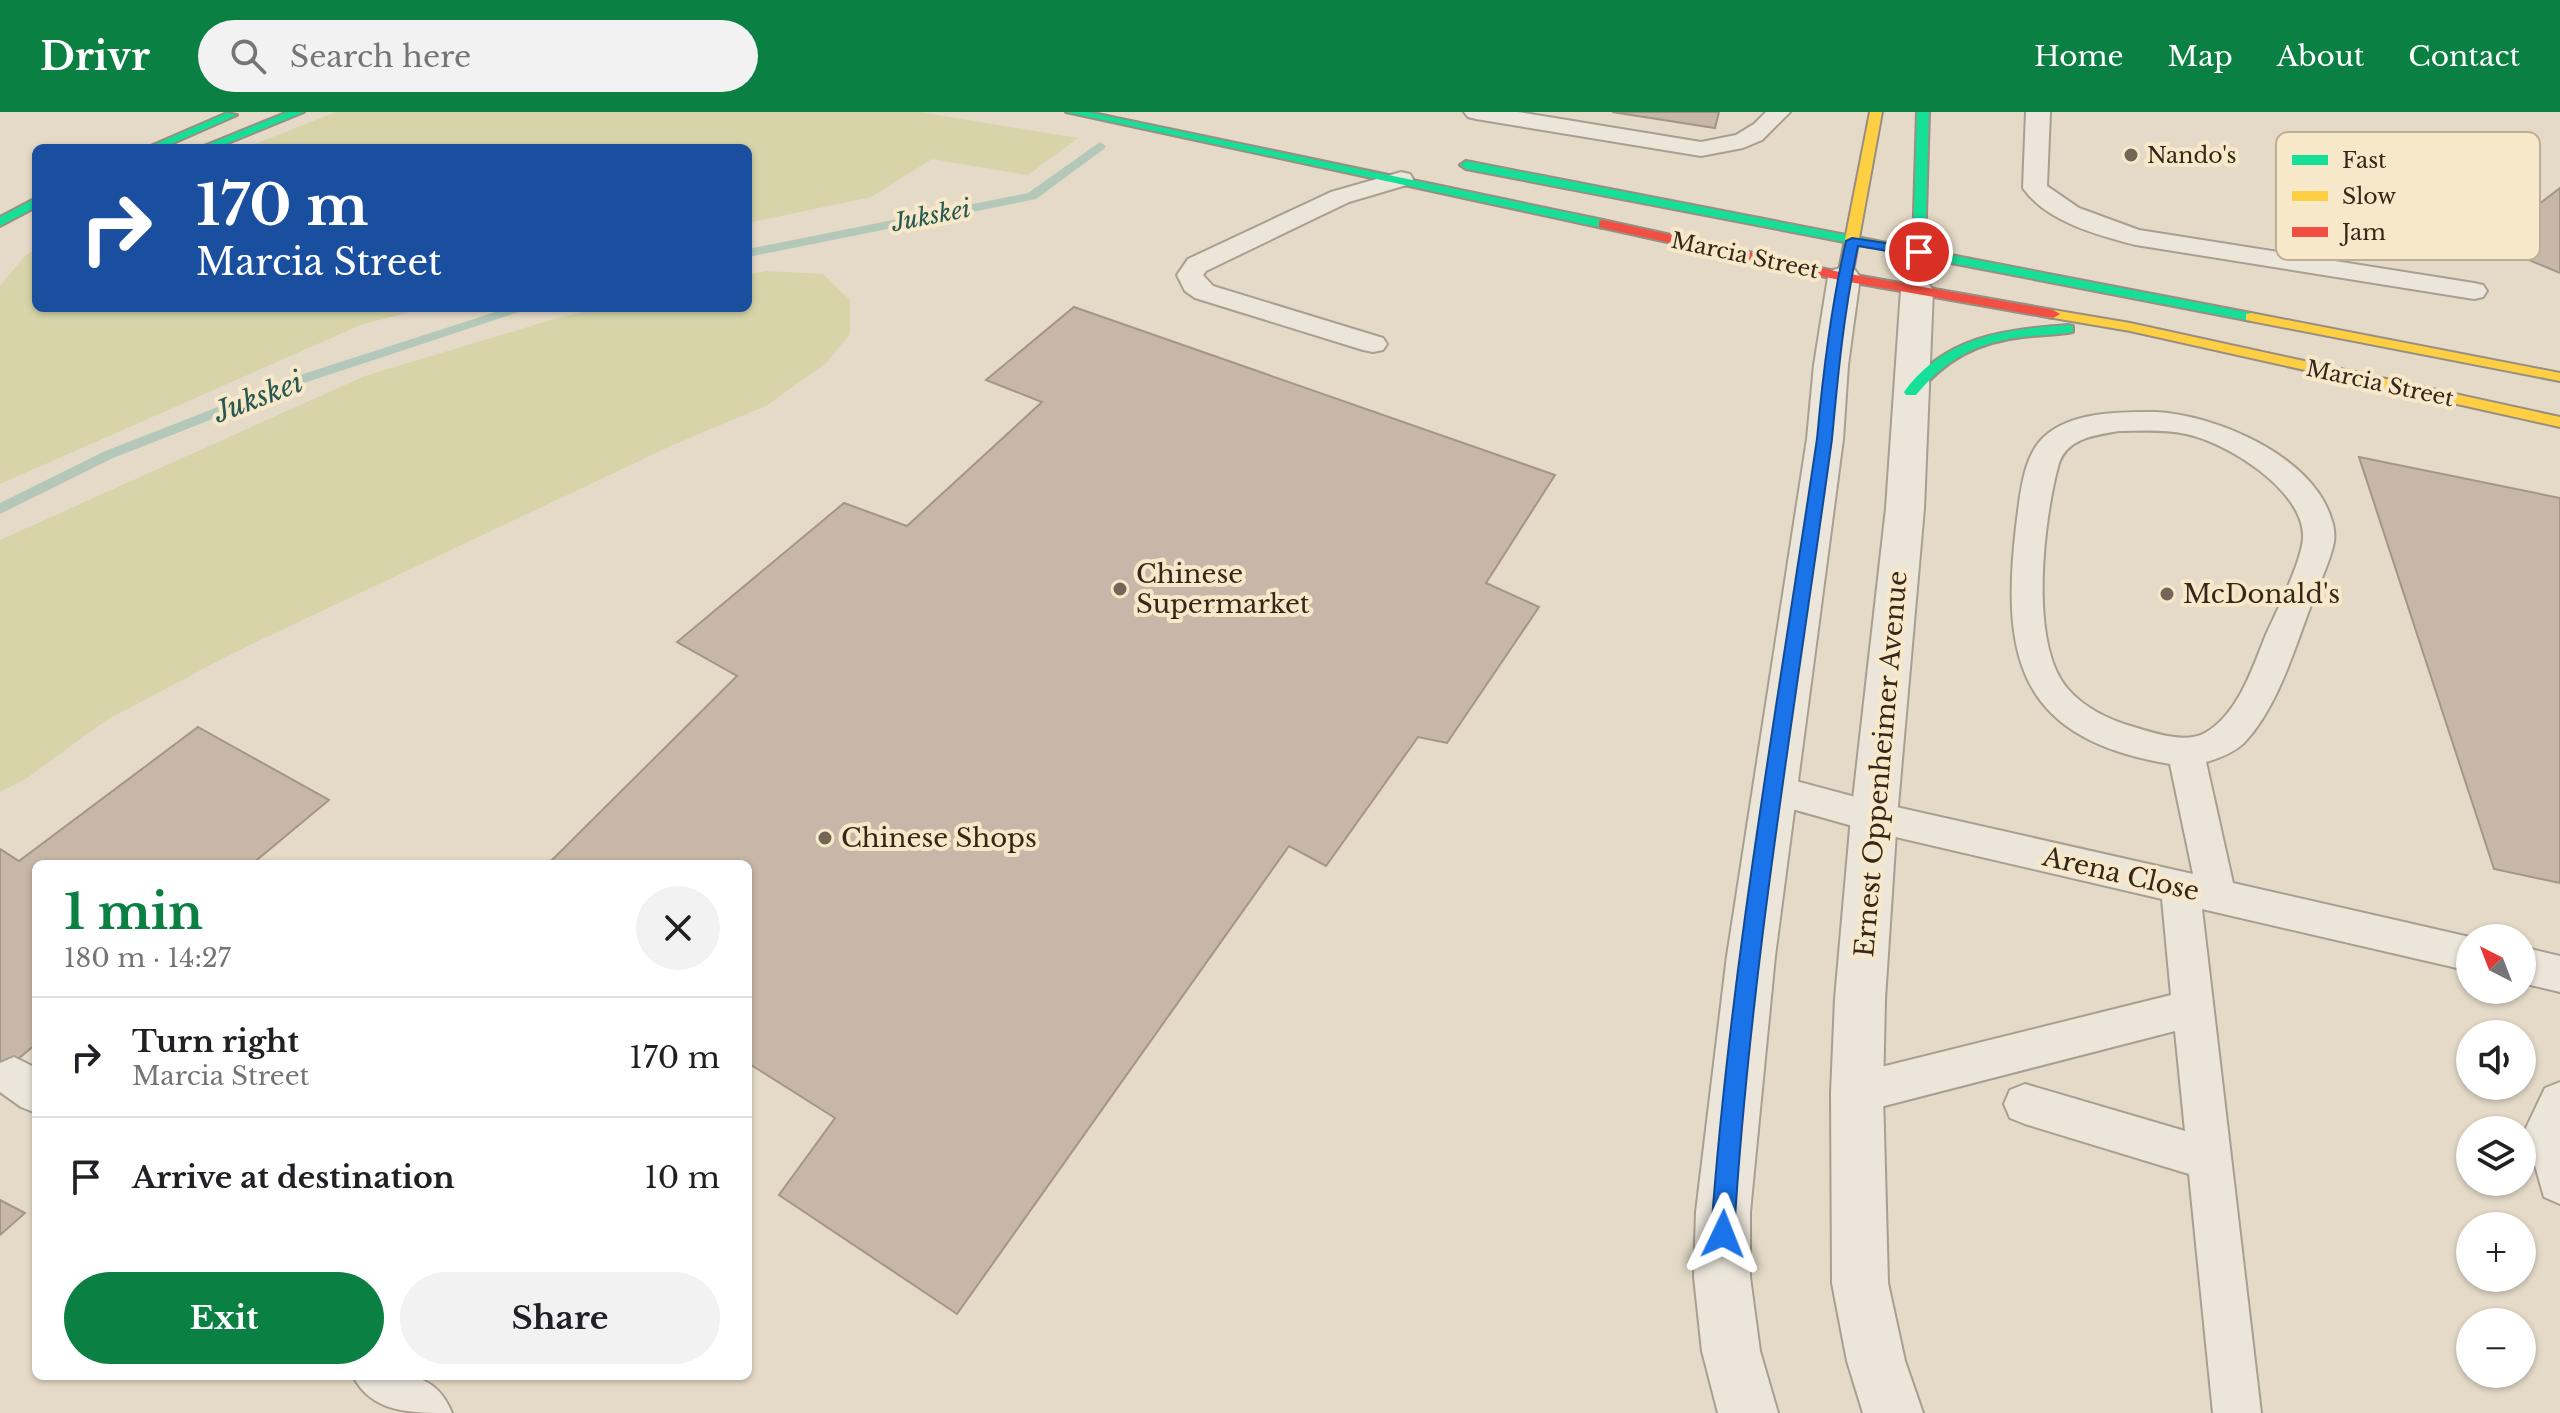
<!DOCTYPE html>
<html lang="en">
<head>
<meta charset="utf-8">
<style>
  :root { --surface:#fff; --page:#f2f2f2; --text:#202124; --muted:#757577; --line:#e0e0e0; --accent:#0b8043 }
  body { margin:0; font-family:"Libre Baskerville",serif; background:var(--page); color:var(--text); height:100vh; display:flex; flex-direction:column; font-size:30px; white-space:nowrap }
  * { box-sizing:border-box; margin:0 }
  p { font-size:26px; color:var(--muted) }
  .icon { flex:none; width:44px; height:44px; fill:none; stroke:currentColor; stroke-width:2; stroke-linecap:round; stroke-linejoin:round }
  .map { position:relative; flex:1; overflow:hidden }
  .drawer { position:absolute; left:32px; top:748px; width:720px; height:520px; display:flex; flex-direction:column; background:var(--surface); border-radius:12px; box-shadow:0 2px 6px #0004 }
  .drawer>* { flex:none }
  .guide { position:absolute; left:32px; top:32px; width:720px; height:168px; border-radius:12px; box-shadow:0 2px 6px #0004; background:#1a4fa0; color:#fff; overflow:hidden }
  .needle { width:52px; rotate:318deg }
  .fabs { position:absolute; left:2456px; top:812px; display:grid; gap:16px }
  .fabs a { display:grid; place-items:center; width:80px; height:80px; border-radius:50%; background:var(--surface); box-shadow:0 2px 6px #0004; font-size:40px }
  .pin { position:absolute; display:grid; place-items:center; width:68px; height:68px; color:#fff; margin:-34px; border:4px solid #fff; border-radius:50%; box-shadow:0 2px 8px #0007 }
  .me { position:absolute; width:88px; margin:-44px; rotate:2deg; stroke-linejoin:round; filter:drop-shadow(0 0 6px #0008) }
  .turn { display:flex; align-items:center; gap:28px; height:168px; padding:0 32px; font-size:36px }
  .turn .icon { width:104px; height:104px; stroke-width:2.5 }
  .turn b { display:block; font-size:56px; line-height:68px }
  .round { display:grid; place-items:center; flex:none; width:84px; height:84px; border-radius:42px; background:var(--page) }
  .overview { display:flex; align-items:center; justify-content:space-between; height:136px; padding:0 32px }
  h1 { font-size:48px; font-weight:700; line-height:60px; color:var(--accent) }
  .action { display:flex; gap:16px; margin-top:auto; padding:16px 32px }
  .action a { flex:1; height:92px; border-radius:48px; background:var(--accent); color:#fff; font-size:32px; font-weight:700; line-height:92px; text-align:center }
  .action a+a { background:var(--page); color:var(--text) }
  ul { padding:0; list-style:none }
  li { display:flex; align-items:center; gap:24px; height:120px; padding:0 32px; border-top:2px solid var(--line) }
  li div { flex:1 }
  li b { display:block; font-size:30px }
  li em { font-style:normal }
  header { display:flex; align-items:center; gap:48px; box-sizing:border-box; height:112px; padding:0 40px; background:var(--accent); color:#fff }
  header strong { font-size:38px }
  nav { display:flex; gap:44px; margin-inline-start:auto; font-size:28px }
  .search { width:560px; height:72px; background:var(--page); display:flex; align-items:center; gap:20px; box-sizing:border-box; padding:0 28px; border-radius:44px; color:var(--muted); font-size:30px }
  .map>svg:first-child { display:block }
  .green { fill:#d6d4a8 }
  .lines { fill:none; stroke-linecap:round; stroke-linejoin:round }
  .stream { fill:#b4c8ba; fill-rule:evenodd }
  .building { fill:#c8b7a8; stroke:#a49587; stroke-width:2 }
  .lane-casing { stroke:#a89f91; stroke-width:4 }
  .street-casing { stroke:#a89f91; stroke-width:4 }
  .fast-casing { stroke:#988e81; stroke-width:4 }
  .slow-casing { stroke:#988e81; stroke-width:4 }
  .jam-casing { stroke:#988e81; stroke-width:4 }
  .lane { fill:#ebe5da; fill-rule:evenodd }
  .street { fill:#ebe5da; fill-rule:evenodd }
  .fast { fill:#16e098; fill-rule:evenodd }
  .slow { fill:#ffcf43; fill-rule:evenodd }
  .jam { fill:#f24e42; fill-rule:evenodd }
  .route { fill:#1a73e8; stroke:#114b97; stroke-width:2 }
  .poi-dot { fill:#746557; stroke:#f8e8ca; stroke-width:3 }
  .labels { text-anchor:middle; stroke-width:8; stroke-linejoin:round; paint-order:stroke }
  .far-poi-label { font-size:22px; fill:#37261a; stroke:#f8e8ca; text-anchor:start }
  .far-street-label { font-size:22px; fill:#37261a; stroke:#f8e8ca }
  .far-water-label { font-size:24px; font-style:italic; fill:#285852; stroke:#f8e8ca }
  .poi-label { font-size:26px; fill:#37261a; stroke:#f8e8ca; text-anchor:start }
  .street-label { font-size:26px; fill:#37261a; stroke:#f8e8ca }
  .water-label { font-size:28px; font-style:italic; fill:#285852; stroke:#f8e8ca }
  .key { fill:#f8e8ca; stroke:#beae95; stroke-width:2 }
  .key-label { font-size:22px; fill:#37261a }
</style>
</head>
<body>
<header>
<strong>Drivr</strong>
<div class="search"><svg class="icon" aria-label="search" viewBox="0 0 24 24"><circle cx="10" cy="10" r="6"/><path d="M15 15l6 6"/></svg>Search here</div>
<nav><a>Home</a><a>Map</a><a>About</a><a>Contact</a></nav>
</header>
<div class="map">
<svg width="2560" height="1301" viewBox="0 0 2560 1301">
  <rect width="100%" height="100%" fill="#e4dac7"/>
  <g class="green">
    <polygon points="336,0 919,0 1078,26 1028,63 932,47 871,85 748,111 748,36 245,36"/>
    <polygon points="36,138 36,196 426,196 363,212 0,372 0,174 26,143"/>
    <polygon points="765,159 823,162 850,188 850,222 826,251 766,294 675,332 231,542 105,609 27,666 0,680 0,428 365,264 561,205 600,196 748,196 748,163"/>
  </g>
  <g class="lines">
    <g class="stream">
      <polygon points="1100,30 1106,34 1104,37 1036,87 748,145 748,137 1028,81"/>
      <polygon points="508,196 531,196 307,270 113,346 0,402 0,391 103,340 297,264"/>
    </g>
  </g>
  <g class="building">
    <polygon points="1612,0 1719,0 1715,16"/>
    <polygon points="2560,76 2560,161 2488,131"/>
    <polygon points="1074,195 1555,363 1486,471 1539,495 1447,631 1418,625 1326,754 1289,734 957,1202 779,1083 835,1006 748,951 748,752 548,752 737,564 677,530 844,391 907,414 1042,290 986,268"/>
    <polygon points="2359,345 2560,386 2560,771 2494,757"/>
    <polygon points="198,615 329,688 252,752 36,752 36,932 0,962 0,737 19,749"/>
    <polygon points="0,1088 25,1101 0,1123"/>
  </g>
  <g class="lines">
    <g class="lane-casing">
      <g id="lane">
        <polygon points="1464,0 1518,0 1701,30 1736,23 1754,12 1766,0 1790,0 1762,28 1743,36 1701,44 1476,7 1468,5"/>
        <path d="M2026,0H2050L2047,74L2079,96L2139,118L2474,171L2483,173L2487,179L2483,185L2474,187L2136,133C2098,123 2047,110 2023,76Z"/>
        <polygon points="1401,60 1410,62 1413,67 1410,72 1349,90 1206,159 1203,163 1213,174 1383,226 1387,232 1383,238 1373,240 1363,238 1195,186 1185,179 1177,163 1188,147 1331,80"/>
        <path d="M2156,300C2216,303 2312,344 2331,406C2334,414 2335,423 2334,430C2330,450 2320,469 2313,488C2295,534 2279,594 2244,631C2233,641 2220,646 2206,650L2233,771L2474,826H2470V859L2202,797L2261,1301H2213L2189,1062L2025,1012L2010,1006L2004,992L2010,978L2025,972L2185,1019L2175,919L1857,1001L1842,995L1836,981L1842,967L1857,961L2171,883L2162,787L1874,720L1760,688L1755,678L1760,668L1773,663L1874,690L2193,762L2170,652C2023,627 2000,552 2016,415C2020,386 2022,344 2045,324C2073,299 2122,300 2156,300ZM2119,319C2141,319 2164,317 2186,322C2226,330 2302,377 2303,423C2304,446 2275,502 2265,525C2252,558 2237,603 2205,621C2185,632 2154,621 2134,615C2109,608 2084,596 2067,576C2028,530 2044,405 2059,351C2068,326 2095,323 2119,319Z"/>
        <polygon points="2522,835 2560,844 2560,880 2522,871"/>
        <polygon points="14,945 36,956 36,1001 21,995 0,980 0,951"/>
        <polygon points="2560,970 2560,1092 2544,1085 2525,1018 2545,976"/>
        <path d="M353,1264C396,1264 433,1254 452,1301C410,1301 372,1301 353,1264Z"/>
      </g>
    </g>
    <g class="street-casing">
      <g id="street">
        <polygon points="1844,155 1855,158 1860,165 1848,253 1843,327 1775,844 1750,1100 1750,1165 1760,1239 1778,1301 1718,1301 1702,1239 1694,1165 1696,1100 1727,844 1807,327 1814,253 1828,165 1833,158"/>
        <polygon points="1917,168 1928,171 1933,178 1924,396 1897,705 1885,887 1883,981 1888,1171 1905,1249 1923,1301 1863,1301 1847,1249 1832,1171 1831,981 1835,887 1851,705 1886,396 1901,178 1906,171"/>
      </g>
    </g>
    <g class="fast-casing">
      <g id="fast">
        <polygon points="288,0 304,0 216,36 199,36"/>
        <polygon points="1066,0 1088,0 1603,108 1609,112 1603,116"/>
        <polygon points="1917,0 1929,0 1925,138 2251,201 2258,205 2251,209 1925,146 1925,170 1918,174 1911,170 1912,143 1466,57 1460,53 1466,49 1913,136"/>
        <polygon points="227,1 237,3 162,36 146,36"/>
        <polygon points="36,86 36,95 0,114 0,105"/>
        <path d="M2068,213L2073,214V220C2057,223 2039,223 2023,225C1977,230 1945,248 1916,283H1906L1904,280C1944,225 2004,217 2068,213Z"/>
      </g>
    </g>
    <g class="slow-casing">
      <g id="slow">
        <polygon points="1870,0 1882,0 1853,159 1846,163 1839,159"/>
        <polygon points="2053,198 2130,211 2560,305 2560,315 2130,219 2048,205 2046,202"/>
        <polygon points="2251,201 2560,261 2560,269 2246,208 2246,202"/>
      </g>
    </g>
    <g class="jam-casing">
      <polygon id="jam" points="1603,108 1844,161 2053,198 2060,202 2053,206 1844,169 1599,115 1599,109"/>
    </g>
    <use href="#lane" class="lane"/>
    <use href="#street" class="street"/>
    <use href="#fast" class="fast"/>
    <use href="#slow" class="slow"/>
    <use href="#jam" class="jam"/>
  </g>
  <path class="route" d="M1852,126L1919,136L1926,140L1919,144L1858,134C1844,198 1838,262 1832,327C1796,591 1750,856 1734,1122L1731,1130L1723,1133L1714,1130L1711,1122C1730,855 1778,591 1817,327C1823,260 1831,194 1846,129Z"/>
  <g class="poi-dot">
    <circle cx="2131" cy="43" r="8"/>
    <circle cx="1120" cy="477" r="8"/>
    <circle cx="2167" cy="482" r="8"/>
    <circle cx="825" cy="726" r="8"/>
  </g>
  <g class="labels">
    <g class="far-poi-label">
      <text x="2147" y="51">Nando's</text>
    </g>
    <g class="far-street-label">
      <text transform="translate(1745 143) rotate(12)" y="8">Marcia Street</text>
      <text transform="translate(2380 271) rotate(12)" y="8">Marcia Street</text>
    </g>
    <g class="far-water-label">
      <text transform="translate(931 104) rotate(-11)" y="8">Jukskei</text>
    </g>
    <g class="poi-label">
      <text x="1136" y="471">Chinese<tspan x="1136" dy="30">Supermarket</tspan></text>
      <text x="2183" y="491">McDonald's</text>
      <text x="841" y="735">Chinese Shops</text>
    </g>
    <g class="street-label">
      <text transform="translate(1881 652) rotate(-85)" y="9">Ernest Oppenheimer Avenue</text>
      <text transform="translate(2121 762) rotate(13)" y="9">Arena Close</text>
    </g>
    <g class="water-label">
      <text transform="translate(258 285) rotate(-21)" y="10">Jukskei</text>
    </g>
  </g>
  <rect x="2276" y="20" width="264" height="128" rx="12" class="key"/>
  <rect x="2292" y="43" width="36" height="10" fill="#16e098"/>
  <rect x="2292" y="79" width="36" height="10" fill="#ffcf43"/>
  <rect x="2292" y="115" width="36" height="10" fill="#f24e42"/>
  <g class="key-label">
    <text x="2342" y="56">Fast</text>
    <text x="2342" y="92">Slow</text>
    <text x="2342" y="128">Jam</text>
  </g>
</svg>
<div class="fabs">
<a><svg class="needle" viewBox="-14 -14 28 28"><path d="M0-13l5 13h-10z" fill="#e53935"/><path d="M0 13l5-13h-10z" fill="#757577"/></svg></a>
<a><svg class="icon" aria-label="sound" viewBox="0 0 24 24"><path d="M4 9h4l5-4v14l-5-4H4zM17 9q2 3 0 6"/></svg></a>
<a><svg class="icon" aria-label="layers" viewBox="0 0 24 24"><path d="M12 4l9 5-9 5-9-5zM3 14l9 5 9-5"/></svg></a>
<a>+</a>
<a>−</a>
</div>
<div class="pin" style="left:1919px;top:140px;background:#d93025"><svg class="icon" aria-label="arrive" viewBox="0 0 24 24"><path d="M6 21V4h12l-3 4 3 4H6"/></svg></div>
<svg class="me" style="left:1723px;top:1122px" viewBox="-20 -20 40 40"><path d="M0-17L14 15 0 8-14 15z" fill="#1a73e8" stroke="#fff" stroke-width="4"/></svg>
<div class="guide">
<div class="turn"><svg class="icon" aria-label="right" viewBox="0 0 24 24"><path d="M7 20v-9h11M14 6l5 5-5 5"/></svg><div><b>170 m</b>Marcia Street</div></div>
</div>
<section class="drawer">
<div class="overview"><div><h1>1 min</h1><p>180 m · 14:27</p></div><a class="round"><svg class="icon" aria-label="close" viewBox="0 0 24 24"><path d="M6 6l12 12M18 6L6 18"/></svg></a></div>
<ul>
<li><svg class="icon" aria-label="right" viewBox="0 0 24 24"><path d="M7 20v-9h11M14 6l5 5-5 5"/></svg><div><b>Turn right</b><p>Marcia Street</p></div><em>170 m</em></li>
<li><svg class="icon" aria-label="arrive" viewBox="0 0 24 24"><path d="M6 21V4h12l-3 4 3 4H6"/></svg><div><b>Arrive at destination</b></div><em>10 m</em></li>
</ul>
<div class="action"><a>Exit</a><a>Share</a></div>
</section>
</div>
</body>
</html>
